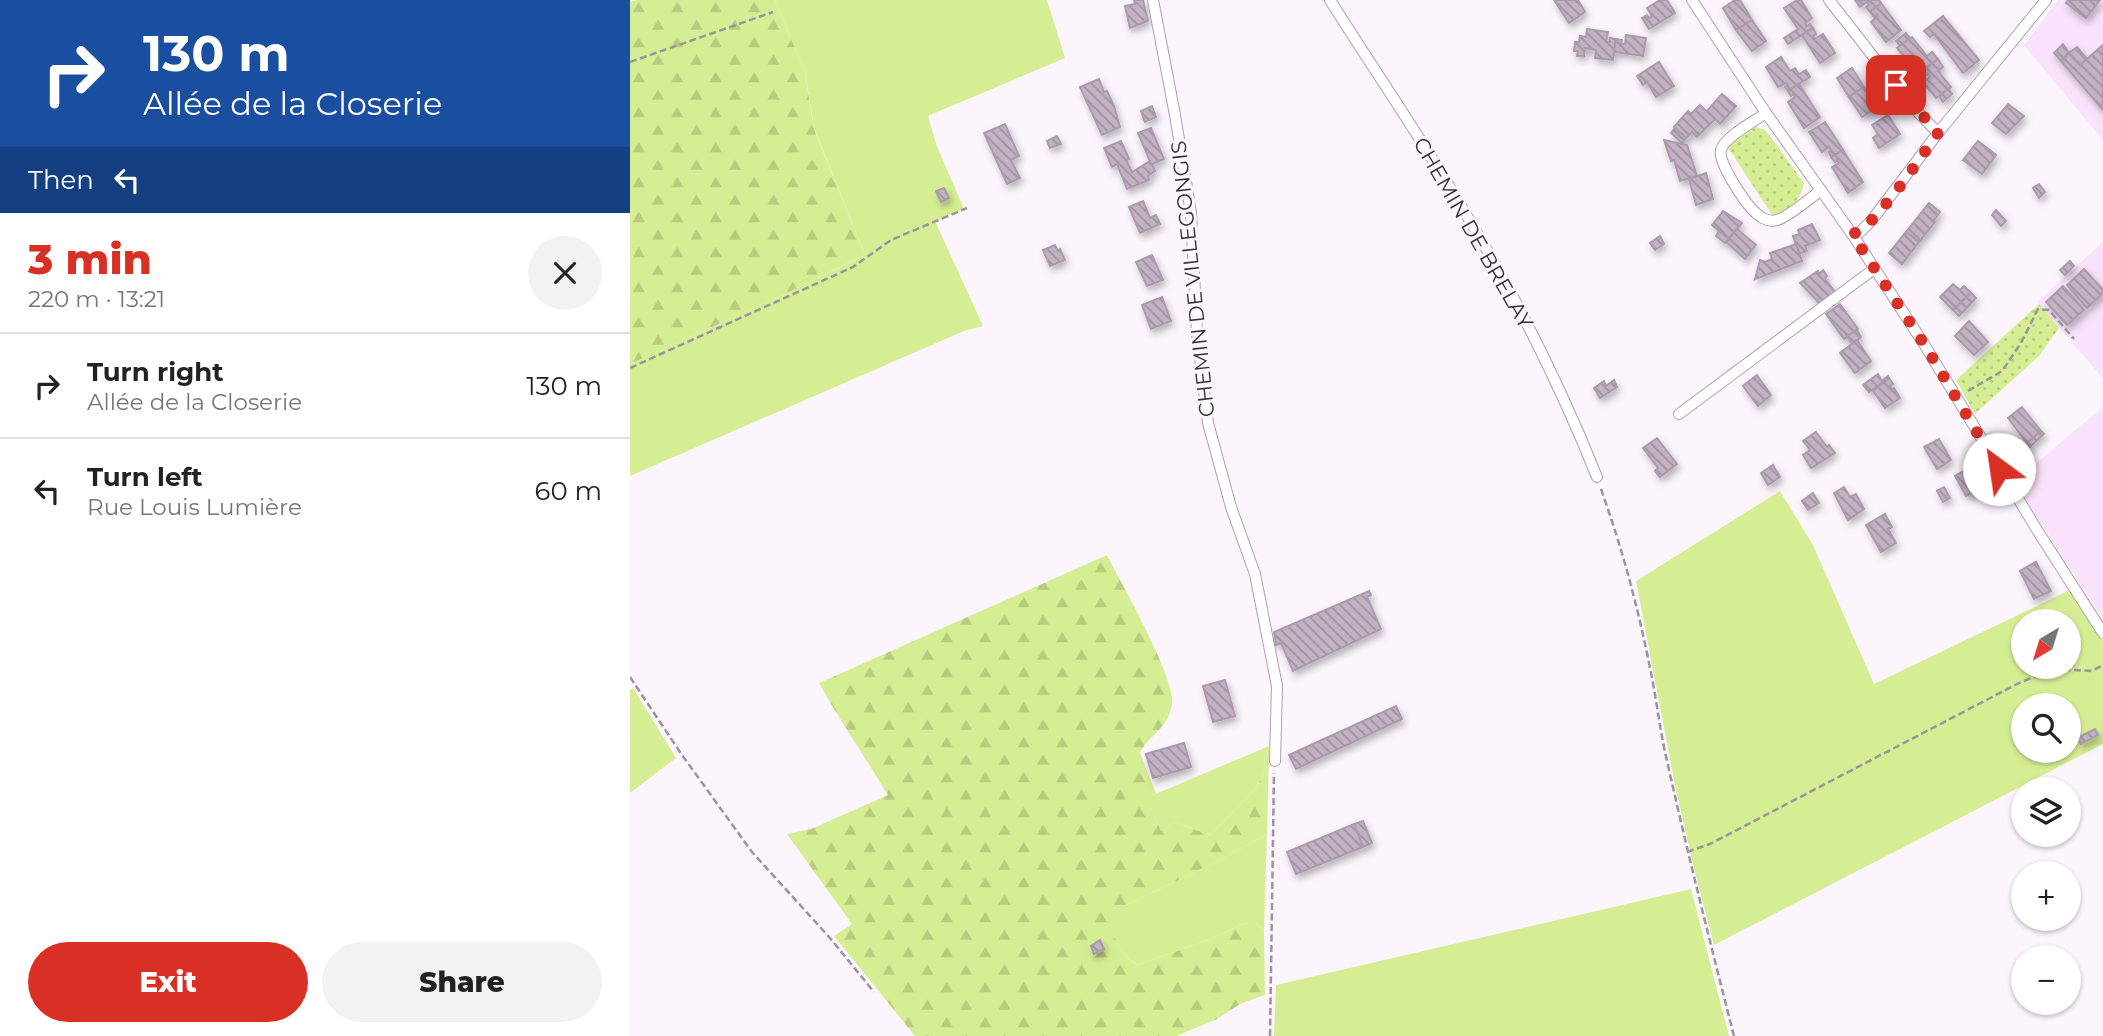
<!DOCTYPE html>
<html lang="en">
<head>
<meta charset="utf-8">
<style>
  :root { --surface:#fff; --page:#f2f2f2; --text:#222; --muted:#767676; --line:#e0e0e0; --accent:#d93025 }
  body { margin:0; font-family:Montserrat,sans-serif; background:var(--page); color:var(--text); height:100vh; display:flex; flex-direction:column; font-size:26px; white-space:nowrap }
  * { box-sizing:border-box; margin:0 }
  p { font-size:23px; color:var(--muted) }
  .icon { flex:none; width:38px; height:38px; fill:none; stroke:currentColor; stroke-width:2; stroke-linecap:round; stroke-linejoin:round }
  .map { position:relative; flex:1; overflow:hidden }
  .side { display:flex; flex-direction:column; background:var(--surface); width:630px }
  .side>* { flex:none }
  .top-card { background:#1a4fa0; color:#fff; overflow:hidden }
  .needle { width:46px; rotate:218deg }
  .fabs { position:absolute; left:1381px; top:609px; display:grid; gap:14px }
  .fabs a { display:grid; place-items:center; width:70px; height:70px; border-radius:50%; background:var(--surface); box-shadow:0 2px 5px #0004; font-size:35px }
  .pin { position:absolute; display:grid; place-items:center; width:60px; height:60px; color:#fff; margin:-30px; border-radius:14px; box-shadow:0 4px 10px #0006 }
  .me { position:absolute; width:77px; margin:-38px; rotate:329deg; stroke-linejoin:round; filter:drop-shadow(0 0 5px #0008) }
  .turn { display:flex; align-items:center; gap:24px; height:147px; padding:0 28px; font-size:32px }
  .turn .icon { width:91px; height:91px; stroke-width:2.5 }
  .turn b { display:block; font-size:49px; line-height:60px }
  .then { display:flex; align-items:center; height:66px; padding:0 28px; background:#0003; gap:14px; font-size:26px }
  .round { display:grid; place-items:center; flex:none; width:74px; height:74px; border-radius:37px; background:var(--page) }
  .overview { display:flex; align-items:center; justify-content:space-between; height:119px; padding:0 28px }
  h1 { font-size:42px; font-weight:800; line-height:52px; color:var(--accent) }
  .cta { display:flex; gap:14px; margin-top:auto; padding:14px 28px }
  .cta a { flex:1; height:80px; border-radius:42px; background:var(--accent); color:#fff; font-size:28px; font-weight:800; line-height:80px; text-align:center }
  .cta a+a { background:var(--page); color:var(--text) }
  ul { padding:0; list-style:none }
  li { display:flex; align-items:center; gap:21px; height:105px; padding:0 28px; border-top:2px solid var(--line) }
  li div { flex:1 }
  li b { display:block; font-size:26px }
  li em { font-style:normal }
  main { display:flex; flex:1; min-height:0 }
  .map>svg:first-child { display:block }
  .built { fill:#f9e2fb }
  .green { fill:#d6ee93; fill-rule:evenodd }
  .forest { fill:url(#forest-firs) }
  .park { fill:url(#park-dots) }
  .building { fill:url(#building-back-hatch); stroke:#ab9aac; stroke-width:2; filter:url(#shadow) }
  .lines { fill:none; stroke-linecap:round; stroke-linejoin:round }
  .minor-casing { stroke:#b09fb1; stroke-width:12 }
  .path { stroke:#9b949c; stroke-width:2.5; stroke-dasharray:7 3.5; stroke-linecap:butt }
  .minor { stroke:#fff; stroke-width:10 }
  .route { stroke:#d93025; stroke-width:12; stroke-dasharray:0 21.6 }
  .labels { text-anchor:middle; stroke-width:6; stroke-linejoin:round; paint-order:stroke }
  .street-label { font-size:21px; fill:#352e36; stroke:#fcf5fd }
</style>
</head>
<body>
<main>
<section class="side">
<div class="top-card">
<div class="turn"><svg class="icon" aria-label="right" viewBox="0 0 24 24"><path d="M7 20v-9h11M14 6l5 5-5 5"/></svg><div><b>130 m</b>Allée de la Closerie</div></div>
<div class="then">Then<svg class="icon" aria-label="left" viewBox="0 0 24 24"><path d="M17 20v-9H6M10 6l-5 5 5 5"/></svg></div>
</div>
<div class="overview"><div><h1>3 min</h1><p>220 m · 13:21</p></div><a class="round"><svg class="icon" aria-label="close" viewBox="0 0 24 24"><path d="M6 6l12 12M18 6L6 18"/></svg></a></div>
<ul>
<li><svg class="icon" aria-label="right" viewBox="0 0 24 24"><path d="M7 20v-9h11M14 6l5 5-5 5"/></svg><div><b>Turn right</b><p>Allée de la Closerie</p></div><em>130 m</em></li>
<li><svg class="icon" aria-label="left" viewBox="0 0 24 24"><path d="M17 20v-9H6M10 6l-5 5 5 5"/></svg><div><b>Turn left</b><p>Rue Louis Lumière</p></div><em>60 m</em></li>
</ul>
<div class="cta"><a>Exit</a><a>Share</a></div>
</section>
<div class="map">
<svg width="1473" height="1036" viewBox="0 0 1473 1036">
  <defs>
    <pattern id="forest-firs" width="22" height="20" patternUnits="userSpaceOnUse" patternTransform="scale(1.75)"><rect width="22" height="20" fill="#d6ee93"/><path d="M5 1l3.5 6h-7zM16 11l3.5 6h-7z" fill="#b8cc7f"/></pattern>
    <pattern id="park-dots" width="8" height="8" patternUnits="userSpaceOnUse" patternTransform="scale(1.75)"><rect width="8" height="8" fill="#d6ee93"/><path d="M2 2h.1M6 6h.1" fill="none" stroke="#b8cc7f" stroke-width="1.8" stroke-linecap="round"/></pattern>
    <pattern id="building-back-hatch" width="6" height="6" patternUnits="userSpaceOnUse" patternTransform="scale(1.75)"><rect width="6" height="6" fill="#c3b2c4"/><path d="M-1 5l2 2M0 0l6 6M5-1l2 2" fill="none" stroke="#9f91a0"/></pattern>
    <filter id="shadow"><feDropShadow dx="2.5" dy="4.5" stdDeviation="3.5" flood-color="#0004"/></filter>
  </defs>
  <rect width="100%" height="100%" fill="#fcf5fd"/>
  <g class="built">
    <polygon points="1428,0 1473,0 1473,140 1394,45"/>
    <polygon points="1473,242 1473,378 1407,302"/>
    <polygon points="1473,407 1473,611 1470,614 1384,482"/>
  </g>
  <g class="green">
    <polygon points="145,0 417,0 435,58 298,116 306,144 334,209 305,221 353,326 334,331 0,476 0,364 153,295 235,255 184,128 175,72"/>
    <path d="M1150,491L1183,545L1244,684L1442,589L1473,641V744L1084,945L1063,864L1045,785L1006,581ZM1393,621H1438V667H1393ZM1393,705H1438V751H1393Z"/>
    <polygon points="3,688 46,758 0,793 0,690"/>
    <polygon points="639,746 639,755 635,754 634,771 627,787 580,835 544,822 531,831 516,798"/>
    <path d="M637,834L634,930L624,922L613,924L581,939L507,965C490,954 484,939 478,920L490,908L588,861Z"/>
    <polygon points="1061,889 1099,1036 644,1036 646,985"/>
  </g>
  <g class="forest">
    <polygon points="7,0 145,0 175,72 184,129 235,255 153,295 0,364 0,2"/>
    <path d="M477,555C491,583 546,678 542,704C538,730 520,733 510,753L526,793L517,799L531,831L544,822L580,835L627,787L634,771L635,754L639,755L637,834L588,861L490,908L479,920C484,939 490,954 507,965L581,939L613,924L624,922L634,930L635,995L612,1003L585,1020L546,1036H285L204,936L222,924L157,834L181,829L258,795C235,757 210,721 189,683Z"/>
  </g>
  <g class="park">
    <path d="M1126,127L1135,130L1140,136L1174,183C1171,201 1160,207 1146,217L1142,215L1097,146Z"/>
    <polygon points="1409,304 1429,328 1409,356 1345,414 1326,380"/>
  </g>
  <g class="building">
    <polygon points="504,0 513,0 518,21 500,28 495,6 505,4"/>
    <polygon points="924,0 948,0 955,12 939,23"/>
    <polygon points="1030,0 1037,0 1045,13 1019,29 1012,18 1017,15 1019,18 1022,16 1017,8"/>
    <polygon points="1105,0 1110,0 1122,20 1106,30 1093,8"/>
    <polygon points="1167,0 1171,0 1182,18 1175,23 1177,26 1180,24 1183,28 1158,44 1154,38 1168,29 1154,8"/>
    <polygon points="1225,0 1249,0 1251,3 1240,12 1236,7 1239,5 1237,2 1230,7"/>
    <polygon points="1438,0 1470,0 1456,18 1436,3"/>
    <polygon points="1251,3 1271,30 1256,42 1241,22 1248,16 1247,14 1244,17 1240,12"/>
    <polygon points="1313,16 1349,60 1333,73 1304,34 1300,37 1294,31"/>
    <polygon points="1122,20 1136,41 1122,51 1106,30"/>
    <polygon points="1183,28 1186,34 1183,36 1185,39 1193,34 1205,53 1190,63 1172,35"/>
    <polygon points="957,29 978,32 976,42 980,42 980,38 986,39 983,60 965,58 966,50 955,48 954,56 947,56 948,51 944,51 945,42 949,42 950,36 956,37"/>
    <polygon points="1276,33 1280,38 1270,46 1266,41"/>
    <polygon points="996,35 1016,38 1013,56 984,52 986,39 992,40 991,44 995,44"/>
    <polygon points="1282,37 1297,56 1302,52 1308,59 1292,71 1288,66 1291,64 1289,62 1282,67 1267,48"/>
    <polygon points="1433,44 1439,53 1431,61 1424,53"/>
    <polygon points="1473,45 1473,110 1431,61 1439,53 1450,65"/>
    <polygon points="1447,47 1457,59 1450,65 1439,53"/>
    <polygon points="1151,57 1160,71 1165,68 1169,74 1176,70 1180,77 1158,91 1155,87 1158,85 1156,83 1148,87 1136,67"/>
    <polygon points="1308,59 1313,67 1308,71 1321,87 1306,98 1293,82 1300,77 1298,74 1296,76 1292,71"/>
    <polygon points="1029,62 1044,86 1026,97 1017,82 1013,85 1007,76"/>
    <polygon points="1222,68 1234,87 1219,97 1207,78"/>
    <polygon points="469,79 474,92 477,91 484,106 490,127 472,135 450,87"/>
    <polygon points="1169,84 1190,117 1174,128 1158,102 1165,97 1164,94 1161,96 1158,91"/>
    <polygon points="1234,87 1247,107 1232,117 1219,97"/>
    <polygon points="1318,89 1322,94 1313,102 1309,96"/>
    <polygon points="1092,94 1106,106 1090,124 1077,111"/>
    <polygon points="1378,104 1394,116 1376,134 1362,123"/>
    <polygon points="1070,105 1085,119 1067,137 1062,132 1056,138 1044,127 1058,111 1061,114"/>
    <polygon points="522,106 526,117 515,122 511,111"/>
    <polygon points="1258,115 1270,134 1249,148 1243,138 1248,134 1242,125"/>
    <polygon points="1195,122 1213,150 1201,157 1199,152 1201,150 1199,147 1192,152 1179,132"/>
    <polygon points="375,124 389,156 381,160 390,178 377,184 354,133"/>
    <polygon points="521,128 534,159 522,164 525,171 518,176 519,180 497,189 487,164 482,167 474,148 491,141 499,159 496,160 502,172 520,161 508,133"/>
    <polygon points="1045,128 1056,138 1052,143 1041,133"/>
    <polygon points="427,136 431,144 420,148 417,141"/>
    <polygon points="1034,140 1057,145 1067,176 1050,181 1044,160 1041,161"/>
    <polygon points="1348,141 1366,155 1352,174 1333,160"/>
    <polygon points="1213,150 1233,182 1218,193 1202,167 1209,163 1207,160 1205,162 1201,157"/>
    <polygon points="1076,173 1083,199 1066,205 1059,179"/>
    <polygon points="1409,184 1415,192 1409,198 1403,188"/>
    <polygon points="314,188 319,198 311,202 306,191"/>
    <polygon points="513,201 520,218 526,215 530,224 510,233 499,207"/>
    <polygon points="1299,203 1310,212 1304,220 1305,222 1289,242 1276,232"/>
    <polygon points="1366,210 1376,221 1371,226 1362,215"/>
    <polygon points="1093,211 1112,223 1099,239 1082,225"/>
    <polygon points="1182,224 1190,240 1175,246 1177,251 1169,254 1163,236 1170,234 1168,230"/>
    <polygon points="1107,229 1126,245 1115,259 1096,242"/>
    <polygon points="1089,231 1099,239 1095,243 1086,236"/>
    <polygon points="1276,232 1289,242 1272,264 1259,253"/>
    <polygon points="1030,236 1034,244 1025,250 1020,243"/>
    <polygon points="1166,244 1172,261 1125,279 1130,260 1135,262 1142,259 1140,253"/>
    <polygon points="425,245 428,251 430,249 435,260 420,266 413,250"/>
    <polygon points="522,255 533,280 517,286 506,262"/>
    <polygon points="1440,261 1444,266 1435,275 1430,270"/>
    <polygon points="1454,269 1473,290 1473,293 1457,308 1437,285"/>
    <polygon points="1193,270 1197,276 1195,279 1206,293 1190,304 1170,283 1188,271 1189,274"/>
    <polygon points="1323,284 1330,290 1334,286 1341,293 1323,310 1310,297"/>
    <polygon points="1433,286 1454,310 1437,325 1416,302"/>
    <polygon points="1341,293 1346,298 1329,316 1323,310"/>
    <polygon points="532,297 541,321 521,329 512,305"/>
    <polygon points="1210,304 1228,329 1214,339 1196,314"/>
    <polygon points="1339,321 1358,342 1344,355 1325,336"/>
    <polygon points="1227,330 1231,337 1222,344 1217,336"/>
    <polygon points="1227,340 1241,361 1225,373 1210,353"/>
    <polygon points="1248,374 1252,381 1258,376 1259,378 1239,392 1233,385"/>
    <polygon points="1127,375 1141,395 1128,406 1113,386"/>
    <polygon points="1259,378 1263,384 1260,386 1262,390 1264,388 1270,398 1255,408 1243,391"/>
    <polygon points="984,380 987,387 970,398 964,388 974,381 976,386"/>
    <polygon points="1392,407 1411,431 1397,443 1378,418"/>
    <polygon points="1411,431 1414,434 1400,447 1397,443"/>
    <polygon points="1186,432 1197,447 1199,445 1205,453 1181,468 1173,455 1180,450 1173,441"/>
    <polygon points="1027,438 1047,464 1030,477 1025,471 1028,468 1013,448"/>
    <polygon points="1309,439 1321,460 1307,469 1294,447"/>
    <polygon points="1143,465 1150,477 1138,485 1131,473"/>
    <polygon points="1341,467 1352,488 1336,496 1325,476"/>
    <polygon points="1214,487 1220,497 1226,494 1234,509 1218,520 1204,493"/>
    <polygon points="1314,487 1320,498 1313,502 1307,491"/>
    <polygon points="1183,493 1189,503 1178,510 1172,501"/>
    <polygon points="1255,514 1262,527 1258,529 1266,543 1251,552 1236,525"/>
    <polygon points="1406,562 1421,591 1404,599 1390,571"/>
    <polygon points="739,591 741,595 737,597 751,629 663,671 651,643 646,645 644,632"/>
    <polygon points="595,680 605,716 583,722 573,686"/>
    <polygon points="766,706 772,719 666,769 659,755"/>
    <polygon points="1465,729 1468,735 1451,744 1447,738"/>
    <polygon points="554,743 561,767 523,778 516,754"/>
    <polygon points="733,821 742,843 733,847 724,824"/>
    <polygon points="724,824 733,847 666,874 657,852"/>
    <polygon points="470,940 474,949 464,954 461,946"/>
  </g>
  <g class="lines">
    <g class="minor-casing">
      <g id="minor">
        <polyline points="523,0 545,115 561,213 567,333 578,423 601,507 625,574 647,686 645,761"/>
        <path d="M700,0C744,70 792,139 834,211C885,295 930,385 967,477"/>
        <polyline points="1062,0 1136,113 1222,234 1294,344 1409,533 1473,633"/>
        <polyline points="1199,0 1282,106 1308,133"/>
        <path d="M1136,113C1125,121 1094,137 1091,150C1087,162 1117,206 1127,214C1132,219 1140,222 1147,220C1157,218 1182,197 1191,190"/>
        <polyline points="1222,234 1229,233 1242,220 1308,133 1416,0"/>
        <polyline points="1049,414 1244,269"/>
      </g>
    </g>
    <g class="path">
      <polyline points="0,62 143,12"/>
      <polyline points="0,368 223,267 261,240 337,208"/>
      <polyline points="1338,391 1372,371 1391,343 1408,309 1419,310 1444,339"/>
      <path d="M971,489C992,548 1008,607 1020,668C1026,696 1029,724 1035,752C1056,847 1080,942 1104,1036"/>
      <polyline points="0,677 52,755 122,852 200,938 244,992"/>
      <polyline points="1057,852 1080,844 1389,683 1423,669 1462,671 1473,665"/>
      <polyline points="640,1036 644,773"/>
    </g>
    <use href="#minor" class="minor"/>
  </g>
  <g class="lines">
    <path class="route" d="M1266,85L1308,133C1293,154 1243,230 1222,234L1294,344L1369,469"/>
  </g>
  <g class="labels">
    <g class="street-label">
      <text transform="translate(843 233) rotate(60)" y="7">CHEMIN DE BRELAY</text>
      <text transform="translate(563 279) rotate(-96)" y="7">CHEMIN DE VILLEGONGIS</text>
    </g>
  </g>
</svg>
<div class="fabs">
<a><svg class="needle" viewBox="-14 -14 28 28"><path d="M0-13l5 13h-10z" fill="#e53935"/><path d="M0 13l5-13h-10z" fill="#767676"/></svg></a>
<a><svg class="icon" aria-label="search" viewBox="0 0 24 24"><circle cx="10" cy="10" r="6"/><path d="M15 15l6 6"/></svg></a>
<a><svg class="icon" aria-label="layers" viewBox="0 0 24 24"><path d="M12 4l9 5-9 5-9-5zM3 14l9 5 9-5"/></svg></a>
<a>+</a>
<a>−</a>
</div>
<div class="pin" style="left:1266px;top:85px;background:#d93025"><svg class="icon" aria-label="arrive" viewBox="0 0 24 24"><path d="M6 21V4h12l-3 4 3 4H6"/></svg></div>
<svg class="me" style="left:1369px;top:469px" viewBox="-20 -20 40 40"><circle r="19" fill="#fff"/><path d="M0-13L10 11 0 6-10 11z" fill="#d93025"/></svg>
</div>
</main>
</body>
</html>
